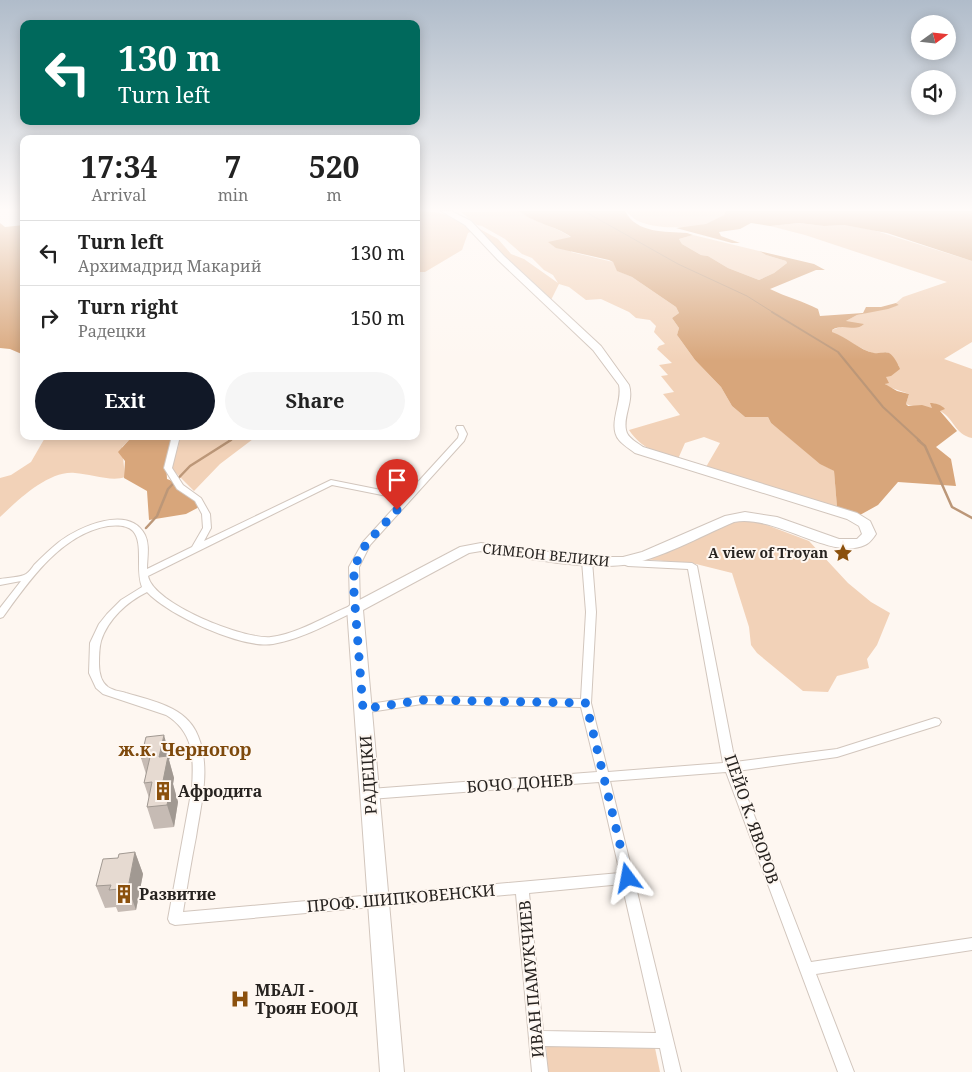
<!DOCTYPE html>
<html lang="en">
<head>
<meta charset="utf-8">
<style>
  :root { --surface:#fff; --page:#f6f6f6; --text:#222; --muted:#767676; --line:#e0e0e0; --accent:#111827 }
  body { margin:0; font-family:"Noto Serif",serif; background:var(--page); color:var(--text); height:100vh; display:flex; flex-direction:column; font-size:19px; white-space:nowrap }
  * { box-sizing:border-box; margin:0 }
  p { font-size:16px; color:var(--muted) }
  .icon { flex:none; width:28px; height:28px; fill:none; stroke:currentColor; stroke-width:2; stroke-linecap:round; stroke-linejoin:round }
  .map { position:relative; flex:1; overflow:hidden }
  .drawer { position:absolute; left:20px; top:135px; width:400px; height:305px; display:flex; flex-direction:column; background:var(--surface); border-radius:10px; box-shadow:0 2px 12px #0003 }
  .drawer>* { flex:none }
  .guide { position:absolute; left:20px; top:20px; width:400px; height:105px; border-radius:10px; box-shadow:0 2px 12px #0003; background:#00695c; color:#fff; overflow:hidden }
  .needle { width:32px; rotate:75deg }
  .controls { position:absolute; left:911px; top:15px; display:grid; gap:10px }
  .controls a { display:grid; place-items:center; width:45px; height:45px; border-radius:50%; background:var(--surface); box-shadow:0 2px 12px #0003; font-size:25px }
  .pin { position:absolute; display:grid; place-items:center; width:42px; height:42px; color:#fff; margin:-51px -21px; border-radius:50% 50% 50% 0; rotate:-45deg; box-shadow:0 0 5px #0007 }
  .pin .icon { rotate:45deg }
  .me { position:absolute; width:55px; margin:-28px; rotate:347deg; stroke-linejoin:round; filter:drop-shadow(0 0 4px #0008) }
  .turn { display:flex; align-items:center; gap:18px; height:105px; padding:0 15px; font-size:22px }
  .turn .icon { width:65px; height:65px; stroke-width:2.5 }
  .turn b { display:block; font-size:35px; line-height:42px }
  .eta { display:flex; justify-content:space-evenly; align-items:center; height:85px; text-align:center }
  .eta b { font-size:30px; font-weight:700; line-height:35px }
  .action { display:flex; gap:10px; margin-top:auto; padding:10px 15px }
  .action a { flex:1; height:58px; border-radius:30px; background:var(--accent); color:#fff; font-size:20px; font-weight:700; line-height:58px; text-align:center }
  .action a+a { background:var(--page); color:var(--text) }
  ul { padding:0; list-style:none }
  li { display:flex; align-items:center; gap:15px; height:65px; padding:0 15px; border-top:1px solid var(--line) }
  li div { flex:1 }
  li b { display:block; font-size:19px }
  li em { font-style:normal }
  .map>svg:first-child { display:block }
  .green { fill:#f2d2b8 }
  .forest { fill:#d8a67b }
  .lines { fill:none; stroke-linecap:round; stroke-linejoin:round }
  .stream-far2 { stroke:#bc9778; stroke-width:1 }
  .stream-far1 { stroke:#bc9778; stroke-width:2 }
  .stream { stroke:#bc9778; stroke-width:2.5 }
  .street-casing { stroke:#d2c6bd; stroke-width:2 }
  .secondary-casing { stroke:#d2c6bd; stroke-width:2 }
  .street { fill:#fff; fill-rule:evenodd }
  .secondary { fill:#fff; fill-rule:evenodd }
  .wall { fill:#c6bbb4 }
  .shaded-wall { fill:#a19992 }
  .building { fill:#e6dad1; stroke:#a19992 }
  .route { stroke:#1a73e8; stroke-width:9; stroke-dasharray:0 16.2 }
  .labels { text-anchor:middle; stroke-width:4; stroke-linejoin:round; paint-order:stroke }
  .poi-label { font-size:14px; font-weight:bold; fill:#272320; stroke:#fef7f1; text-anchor:end }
  .street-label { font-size:14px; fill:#272320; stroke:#fef7f1 }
  .near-street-label { font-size:16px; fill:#272320; stroke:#fef7f1 }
  .near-poi-label { font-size:16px; font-weight:bold; fill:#272320; stroke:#fef7f1; text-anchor:start }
  .near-neighbourhood-label { font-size:18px; font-weight:bold; fill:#7e490c; stroke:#fef7f1 }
</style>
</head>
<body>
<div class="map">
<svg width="972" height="1072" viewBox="0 0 972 1072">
  <rect width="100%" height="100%" fill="#fef7f1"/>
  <g class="green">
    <path d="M416,211C442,211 453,215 473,231L468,233L462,250L425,272H416Z"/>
    <path d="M519,211C535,224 555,225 572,238L571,252L613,262L618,271L632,277L676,307L679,313L672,318L679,328L677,335L695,360L721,387L732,406L745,417H768L771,423L820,463L834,471L837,507L706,467L720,443L704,437L685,443L678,459C657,453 642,449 629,430L680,415L663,394L674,392L661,376L668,375L659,365L672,363L657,349L659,346L665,344L654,332L656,326L650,320L636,318L629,312L601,299L586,300L569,287L559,284L551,300L491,246L478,228L498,239L511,254L524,259L558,283L553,275L544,270L532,258L522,254L505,239L482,226L477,225L461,212Z"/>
    <path d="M627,211H726L724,215C719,219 712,222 706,224C687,229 637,231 627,211Z"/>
    <path d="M799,223L824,226L844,225L873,230L972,261V342L944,359L972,369V438C954,434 955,419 940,411C929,405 915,408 906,404L909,394L886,386L885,378L899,366L887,352L875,354L865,350L832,333V330L843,326L849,327L844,322L857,315L899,305L896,303L903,297L947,282L805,235L770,226Z"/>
    <polygon points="693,235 759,251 766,255 786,261 787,263 774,273 759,280 728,268 708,256 701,255 682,244 679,239"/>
    <path d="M46,436H128L129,440L122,447L125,477C112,482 90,474 75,473C49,470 18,500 0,517V478L11,475L31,462Z"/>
    <polygon points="180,436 257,436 220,464 194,491 173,470 171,462 178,448"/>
    <polygon points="751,519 809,541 848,583 871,602 890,613 877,645 867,659 869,668 837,676 828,692 803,691 757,653 751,645 749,627 732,573 696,564 643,559 727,524"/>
    <polygon points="546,1045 655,1048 660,1072 548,1072"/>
  </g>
  <g class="forest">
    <path d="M519,211H625C637,234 665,231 687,233L693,235L679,239L682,244L701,255L708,256L728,268L759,280L774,273L787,263L786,261L766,255L759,251L814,264L825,270H816L770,289C786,297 803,301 818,309L820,316L863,313L866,307H881L896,303L899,305L888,309L857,315L846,321L864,324C855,333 843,322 832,330V332C847,337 859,350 874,353C879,354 885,351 889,353C894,356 898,364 900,369L891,376L886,377L889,383L885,384L897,391L909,394L906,404L908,406L922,405L932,408L930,403C935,403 942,405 945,409L940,411L957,431L936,447L951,459L956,486L898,482L878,505L860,515L837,507L834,471L820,464L771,423L768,417H745L732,406L721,387L695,360L677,335L679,328L672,318L679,313L676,307L632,277L617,271L613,262L609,260L556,248L548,242L571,237C555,225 534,224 519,211Z"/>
    <polygon points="726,211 972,211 972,261 887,233 844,225 824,226 799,223 770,226 751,223 740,229 719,232 721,236 740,243 732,243 676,228 706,224 724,215"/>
    <polygon points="0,223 5,227 24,225 24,355 10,349 0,348"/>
    <polygon points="128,436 172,436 166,462 167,479 172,481 203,505 186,514 149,520 147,491 124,478 125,461 118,452 129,440"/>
  </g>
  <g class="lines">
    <polyline class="stream-far2" points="584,211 678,264 747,296 774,313"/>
    <g class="stream-far1">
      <polyline points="772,312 838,352 883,407 920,441"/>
      <polyline points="229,441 237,436"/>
    </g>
    <g class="stream">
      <polyline points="918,440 925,446 952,507 972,518"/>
      <polyline points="146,528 157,516 168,489 190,466 231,440"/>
    </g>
    <g class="street-casing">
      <path id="street" d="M457,426H463L467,434L464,441L370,545L359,567L360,608L358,610C331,622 303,639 273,644C242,649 168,615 147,592C127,602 108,619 101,641C99,648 99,656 99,664C99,672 101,682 108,687C114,691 120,691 126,693C153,701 187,707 198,736C211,768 201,804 196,837C191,862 187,887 183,912L620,873L599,782L370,799L366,797L364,794L366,791L370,789L597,772L581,707L422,704L363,713L359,712L358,709L359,706L363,705L422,696L581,699L586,612L582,561L587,558L592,561L596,612L591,703L608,772L723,763L688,569L628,566L620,563L618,561L623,558L629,560L692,563L697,566L735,762L837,749L935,718L939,719L941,722L939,725L837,757L737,771L811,962L972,938V950L816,974L854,1072H838L726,772L610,781L681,1072H665L660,1048L545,1046L548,1072H532L516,894L175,925L170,923L168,919L192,788C194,758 194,732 166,715L103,694L96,688L89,673L90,643L99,624L107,614L121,600L142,587C135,570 144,543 133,531C127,525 117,525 108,526C61,534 29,581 3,617L0,618V608L21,581L0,585V579C6,578 22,577 26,574C29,572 32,568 34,565C42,557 50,549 59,542C79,527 129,504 145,535C150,545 147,558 147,569L192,547L203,528L202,514L195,501L177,489L164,468L172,436H180L172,468L183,485L201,498L210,514L211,528L204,541L331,480L406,495L458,438L459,434L456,428ZM332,485L402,499L363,542L349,567L350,606C326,616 297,634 271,637C245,640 153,604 148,576ZM622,884L656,1033L543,1031L529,893Z"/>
    </g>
    <g class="secondary-casing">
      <path id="secondary" d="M441,211H451L471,221L504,256L601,346L629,385C634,401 623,416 626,430C627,438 638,443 643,447L857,513L870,521L876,534C873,538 870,543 865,545C831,561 776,514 734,522C701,536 657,561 623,565C582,570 523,557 481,551L469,553L363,610L404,1072H380L347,608L350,605L460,547L481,543L587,557H623L642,552L725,516L745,512L777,517L839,539H857L862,534L859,526L847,519L635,453C630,449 623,445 619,440C607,425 623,402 619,385L593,350L498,260L465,225Z"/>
    </g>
    <use href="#street" class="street"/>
    <use href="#secondary" class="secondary"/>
  </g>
  <g class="wall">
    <polygon points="170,757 169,760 174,778 173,784 178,802 174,827 154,829 147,807 149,798 144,783 146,774 141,758"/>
    <polygon points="135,852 143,874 136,910 118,912 116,907 105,908 96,886 118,858"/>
  </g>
  <g class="shaded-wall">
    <polygon points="164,735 170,757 169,760 174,778 173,784 178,802 174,827 167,805 159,757"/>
    <polygon points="135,852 143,874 136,910 128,888"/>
  </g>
  <g class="building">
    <polygon points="164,735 159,757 168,756 163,781 172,780 167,805 147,807 152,782 144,783 150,757 141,758 146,737"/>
    <polygon points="135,852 128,888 109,890 111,885 96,886 103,859 118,858 119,854"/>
  </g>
  <linearGradient id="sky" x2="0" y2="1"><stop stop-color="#b0bcca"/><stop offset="0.58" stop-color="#fffbf9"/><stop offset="1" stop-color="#fffbf9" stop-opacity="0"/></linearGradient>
  <rect width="972" height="361" fill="url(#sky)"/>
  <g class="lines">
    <polyline class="route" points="397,510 366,544 354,567 354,592 363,709 422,700 586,703 628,878"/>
  </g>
  <defs>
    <g id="sight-bare" transform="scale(1.5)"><path d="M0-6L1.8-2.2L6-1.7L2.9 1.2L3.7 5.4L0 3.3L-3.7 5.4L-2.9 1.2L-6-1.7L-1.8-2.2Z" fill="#8b500c" stroke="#fef7f1" stroke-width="2.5" paint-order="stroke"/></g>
    <g id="building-bare" transform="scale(1.5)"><path d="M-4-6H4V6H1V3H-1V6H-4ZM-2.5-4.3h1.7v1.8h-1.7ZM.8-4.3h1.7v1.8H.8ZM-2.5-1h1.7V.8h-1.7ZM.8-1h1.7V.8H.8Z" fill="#8b500c" stroke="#fef7f1" stroke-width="2.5" paint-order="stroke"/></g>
    <g id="hospital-bare" transform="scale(1.5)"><path d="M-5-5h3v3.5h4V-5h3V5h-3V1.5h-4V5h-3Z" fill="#8b500c" stroke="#fef7f1" stroke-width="2.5" paint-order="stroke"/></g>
  </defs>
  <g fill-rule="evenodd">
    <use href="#sight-bare" x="843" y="553"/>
    <use href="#building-bare" x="163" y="791"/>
    <use href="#building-bare" x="124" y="894"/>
    <use href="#hospital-bare" x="240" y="999"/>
  </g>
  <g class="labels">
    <g class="poi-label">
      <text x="828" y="558">A view of Troyan</text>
    </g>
    <g class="street-label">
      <text transform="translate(546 555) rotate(6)" y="5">СИМЕОН ВЕЛИКИ</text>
    </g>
    <g class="near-street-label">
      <text transform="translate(368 775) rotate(-94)" y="6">РАДЕЦКИ</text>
      <text transform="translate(520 783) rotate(-4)" y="6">БОЧО ДОНЕВ</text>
      <text transform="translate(752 819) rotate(71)" y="6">ПЕЙО К. ЯВОРОВ</text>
      <text transform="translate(401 898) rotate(-5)" y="6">ПРОФ. ШИПКОВЕНСКИ</text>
      <text transform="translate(531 979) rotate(-95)" y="6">ИВАН ПАМУКЧИЕВ</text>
    </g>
    <g class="near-poi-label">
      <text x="178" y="797">Афродита</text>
      <text x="139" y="900">Развитие</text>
      <text x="255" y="996">МБАЛ -<tspan x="255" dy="18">Троян ЕООД</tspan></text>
    </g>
    <g class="near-neighbourhood-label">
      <text x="185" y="756">ж.к. Черногор</text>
    </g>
  </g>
</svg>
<div class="controls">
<a><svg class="needle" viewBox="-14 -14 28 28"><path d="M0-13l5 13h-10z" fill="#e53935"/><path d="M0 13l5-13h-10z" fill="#767676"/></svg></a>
<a><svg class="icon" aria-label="sound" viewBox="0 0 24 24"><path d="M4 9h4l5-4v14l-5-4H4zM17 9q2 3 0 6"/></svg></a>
</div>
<div class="pin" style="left:397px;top:510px;background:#d93025"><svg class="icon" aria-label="arrive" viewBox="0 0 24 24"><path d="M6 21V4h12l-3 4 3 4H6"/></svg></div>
<svg class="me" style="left:628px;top:878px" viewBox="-20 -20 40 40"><path d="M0-17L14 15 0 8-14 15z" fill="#1a73e8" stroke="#fff" stroke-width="4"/></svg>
<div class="guide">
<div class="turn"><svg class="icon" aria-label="left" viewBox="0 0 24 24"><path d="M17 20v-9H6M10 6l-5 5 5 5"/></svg><div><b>130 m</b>Turn left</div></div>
</div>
<section class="drawer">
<div class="eta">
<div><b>17:34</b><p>Arrival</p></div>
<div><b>7</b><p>min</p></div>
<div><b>520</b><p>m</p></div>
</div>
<ul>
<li><svg class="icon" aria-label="left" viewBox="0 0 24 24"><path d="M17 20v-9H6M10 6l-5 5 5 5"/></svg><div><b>Turn left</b><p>Архимадрид Макарий</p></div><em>130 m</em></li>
<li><svg class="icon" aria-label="right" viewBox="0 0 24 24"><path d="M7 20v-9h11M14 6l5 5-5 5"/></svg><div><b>Turn right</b><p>Радецки</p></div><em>150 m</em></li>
</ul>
<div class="action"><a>Exit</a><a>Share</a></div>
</section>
</div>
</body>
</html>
